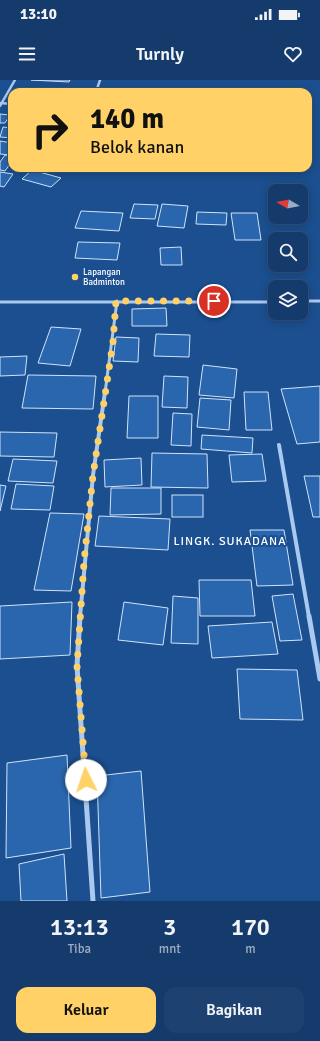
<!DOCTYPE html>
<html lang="id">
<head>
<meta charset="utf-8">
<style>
  :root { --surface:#143b6b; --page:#1d4271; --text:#f1f3f6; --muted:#9dadc1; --line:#33557e; --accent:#ffd166 }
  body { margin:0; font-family:Signika,sans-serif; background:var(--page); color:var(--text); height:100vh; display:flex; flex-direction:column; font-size:15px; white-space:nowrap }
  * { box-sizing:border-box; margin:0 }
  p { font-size:13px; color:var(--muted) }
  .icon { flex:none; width:22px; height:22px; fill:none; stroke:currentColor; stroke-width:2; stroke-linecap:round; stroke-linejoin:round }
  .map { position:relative; height:821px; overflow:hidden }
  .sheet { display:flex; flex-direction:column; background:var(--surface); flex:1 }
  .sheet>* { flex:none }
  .banner { position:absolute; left:8px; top:8px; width:304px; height:84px; border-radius:12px; box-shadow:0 2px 10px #0003,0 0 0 1px var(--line); background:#ffd166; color:#111; overflow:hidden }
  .needle { width:26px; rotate:280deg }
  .buttons { position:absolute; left:268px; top:104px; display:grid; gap:8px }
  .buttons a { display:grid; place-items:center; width:40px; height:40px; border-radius:8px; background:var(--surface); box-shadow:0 2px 10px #0003,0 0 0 1px var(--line); font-size:20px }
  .pin { position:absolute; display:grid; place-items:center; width:34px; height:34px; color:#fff; margin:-17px; border:2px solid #fff; border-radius:50%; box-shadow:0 1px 4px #0007 }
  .me { position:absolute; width:44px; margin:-22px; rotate:356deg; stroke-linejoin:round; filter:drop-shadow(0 0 3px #0008) }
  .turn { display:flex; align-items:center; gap:14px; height:84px; padding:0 16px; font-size:18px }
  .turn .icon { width:52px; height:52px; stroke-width:2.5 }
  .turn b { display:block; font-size:28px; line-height:34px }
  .eta { display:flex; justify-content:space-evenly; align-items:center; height:68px; text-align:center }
  .eta b { font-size:24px; font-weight:600; line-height:28px }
  .cta { display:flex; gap:8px; margin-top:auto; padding:8px 16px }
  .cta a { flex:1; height:46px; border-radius:12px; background:var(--accent); color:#111; font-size:16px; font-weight:600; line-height:46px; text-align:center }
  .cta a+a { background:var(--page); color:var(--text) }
  .status { display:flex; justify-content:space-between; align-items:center; height:28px; padding:0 20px; background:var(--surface); direction:ltr }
  .status svg { height:11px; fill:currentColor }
  header { display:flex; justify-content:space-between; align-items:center; height:52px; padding:0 16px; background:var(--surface); font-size:18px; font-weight:600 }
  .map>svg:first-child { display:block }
  .building { fill:#2a66ad; stroke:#cfe3fa }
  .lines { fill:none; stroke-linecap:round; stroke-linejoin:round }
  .street-far3 { stroke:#a9c9ee; stroke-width:2.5 }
  .street-far2 { stroke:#a9c9ee; stroke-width:3 }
  .street-far1 { stroke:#a9c9ee; stroke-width:4 }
  .street { stroke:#a9c9ee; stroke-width:5 }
  .route { stroke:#ffd166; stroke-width:7; stroke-dasharray:0 12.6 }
  .poi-dot { fill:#ffd166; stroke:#1b4f8f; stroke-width:1.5 }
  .labels { text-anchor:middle; stroke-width:4; stroke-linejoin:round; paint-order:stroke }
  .far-poi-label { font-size:9px; fill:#fff; stroke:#1b4f8f; text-anchor:start }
  .neighbourhood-label { font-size:12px; letter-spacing:1px; fill:#fff; stroke:#1b4f8f }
</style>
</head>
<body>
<div class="status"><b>13:10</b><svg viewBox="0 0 49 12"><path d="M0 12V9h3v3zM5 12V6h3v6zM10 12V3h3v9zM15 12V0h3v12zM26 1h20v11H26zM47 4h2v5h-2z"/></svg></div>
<header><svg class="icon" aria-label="menu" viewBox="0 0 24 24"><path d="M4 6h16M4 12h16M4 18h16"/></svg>Turnly<svg class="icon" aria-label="heart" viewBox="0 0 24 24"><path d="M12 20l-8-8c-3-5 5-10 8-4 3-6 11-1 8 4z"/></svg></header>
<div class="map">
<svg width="320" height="821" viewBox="0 0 320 821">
  <rect width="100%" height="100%" fill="#1b4f8f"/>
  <g class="building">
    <polygon points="31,0 70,0 69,2"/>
    <polygon points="12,11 45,11 12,12 12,19 9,18"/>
    <polygon points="0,34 10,35 5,43 0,43"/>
    <polygon points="3,47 12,48 12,58 0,57"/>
    <polygon points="0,61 12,63 12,75 0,74"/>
    <polygon points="5,75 12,76 12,81 5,91 0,90 0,82"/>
    <polygon points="32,90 61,98 51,107 22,99"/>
    <polygon points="0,92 13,94 4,107 0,106"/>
    <polygon points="134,124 158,125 155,139 130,138"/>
    <polygon points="162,124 188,126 184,148 157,146"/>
    <polygon points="81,131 123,133 119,151 75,148"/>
    <polygon points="197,132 227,133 226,145 196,144"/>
    <polygon points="231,133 257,133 261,160 235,160"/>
    <polygon points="78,162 120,163 117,180 75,178"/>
    <polygon points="181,167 182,185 161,185 160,168"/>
    <polygon points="166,228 167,246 132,246 132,229"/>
    <polygon points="51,247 81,249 70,286 38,283"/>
    <polygon points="156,254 190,255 189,277 154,276"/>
    <polygon points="116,257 139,258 138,282 113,281"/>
    <polygon points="27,276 25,295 0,296 0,277"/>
    <polygon points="203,285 237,289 234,318 199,315"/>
    <polygon points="28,295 96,296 93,329 22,328"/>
    <polygon points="164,296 188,297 187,328 162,327"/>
    <polygon points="320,306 320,362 297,364 281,309"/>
    <polygon points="244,312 268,312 272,350 246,350"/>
    <polygon points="129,316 158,316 158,358 127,358"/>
    <polygon points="200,318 231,320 229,350 197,347"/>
    <polygon points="173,333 192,334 191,366 171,365"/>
    <polygon points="0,352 57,353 54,377 0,376"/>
    <polygon points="202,355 253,358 252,373 201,369"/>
    <polygon points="152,373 207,374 208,408 151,407"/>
    <polygon points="262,374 266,401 232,402 229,375"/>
    <polygon points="141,378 142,405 105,407 104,380"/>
    <polygon points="13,379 57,381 53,403 8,401"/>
    <polygon points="304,396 320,396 320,437 313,437"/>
    <polygon points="16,404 54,406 50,430 11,429"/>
    <polygon points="0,405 6,406 0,431"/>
    <polygon points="111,408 161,408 161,434 110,435"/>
    <rect x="172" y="415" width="31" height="22"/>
    <polygon points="50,433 84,434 71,511 34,510"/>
    <polygon points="99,436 170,439 168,470 95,466"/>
    <polygon points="250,450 284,450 293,505 257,506"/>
    <polygon points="199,500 251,500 255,536 200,536"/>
    <polygon points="293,514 302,560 280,561 272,516"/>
    <polygon points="173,516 198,518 198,564 171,563"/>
    <polygon points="72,522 70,575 0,579 0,526"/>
    <polygon points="124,522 168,528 163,565 118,560"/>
    <polygon points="272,542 278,574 212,578 208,546"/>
    <polygon points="237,589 297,590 303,640 240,639"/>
    <polygon points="67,675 71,768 6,778 7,683"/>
    <polygon points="141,691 150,812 101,818 97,696"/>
    <polygon points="64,774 67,821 21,821 19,784"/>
  </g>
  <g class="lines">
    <g class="street-far3">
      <polyline points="96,12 100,0"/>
      <polyline points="0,23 12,24"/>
      <polyline points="0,26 15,0"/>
    </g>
    <g class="street-far2">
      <polyline points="301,221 320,221"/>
      <polyline points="0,222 275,222"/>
      <polyline points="105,313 117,221"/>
    </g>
    <g class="street-far1">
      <polyline points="279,365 309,537"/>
      <polyline points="80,537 93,395 105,312"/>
    </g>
    <g class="street">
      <polyline points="80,536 77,586 93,821"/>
      <polyline points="309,536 320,599"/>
    </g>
  </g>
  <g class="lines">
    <polyline class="route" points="86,700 77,586 84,482 93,395 113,262 116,221 214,221"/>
  </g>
  <circle class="poi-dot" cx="75" cy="197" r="4"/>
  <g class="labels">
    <g class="far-poi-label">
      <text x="83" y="195">Lapangan<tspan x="83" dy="10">Badminton</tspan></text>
    </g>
    <g class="neighbourhood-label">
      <text x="230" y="465">LINGK. SUKADANA</text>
    </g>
  </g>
</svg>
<div class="buttons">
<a><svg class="needle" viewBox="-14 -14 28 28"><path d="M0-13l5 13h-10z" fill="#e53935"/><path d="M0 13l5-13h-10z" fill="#9dadc1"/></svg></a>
<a><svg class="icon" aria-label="search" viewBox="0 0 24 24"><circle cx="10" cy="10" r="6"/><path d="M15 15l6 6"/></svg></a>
<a><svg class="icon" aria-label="layers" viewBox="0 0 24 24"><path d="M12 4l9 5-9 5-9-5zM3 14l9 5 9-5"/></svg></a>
</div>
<div class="pin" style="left:214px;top:221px;background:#d93025"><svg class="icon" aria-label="arrive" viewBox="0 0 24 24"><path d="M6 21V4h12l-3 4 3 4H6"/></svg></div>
<svg class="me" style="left:86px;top:700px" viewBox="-20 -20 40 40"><circle r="19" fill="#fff"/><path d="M0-13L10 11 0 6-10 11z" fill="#ffd166"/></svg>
<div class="banner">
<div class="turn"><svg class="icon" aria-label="right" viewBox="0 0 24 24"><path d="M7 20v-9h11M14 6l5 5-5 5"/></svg><div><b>140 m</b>Belok kanan</div></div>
</div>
</div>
<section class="sheet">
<div class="eta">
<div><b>13:13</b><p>Tiba</p></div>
<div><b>3</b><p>mnt</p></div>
<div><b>170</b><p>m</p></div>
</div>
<div class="cta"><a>Keluar</a><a>Bagikan</a></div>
</section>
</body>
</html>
